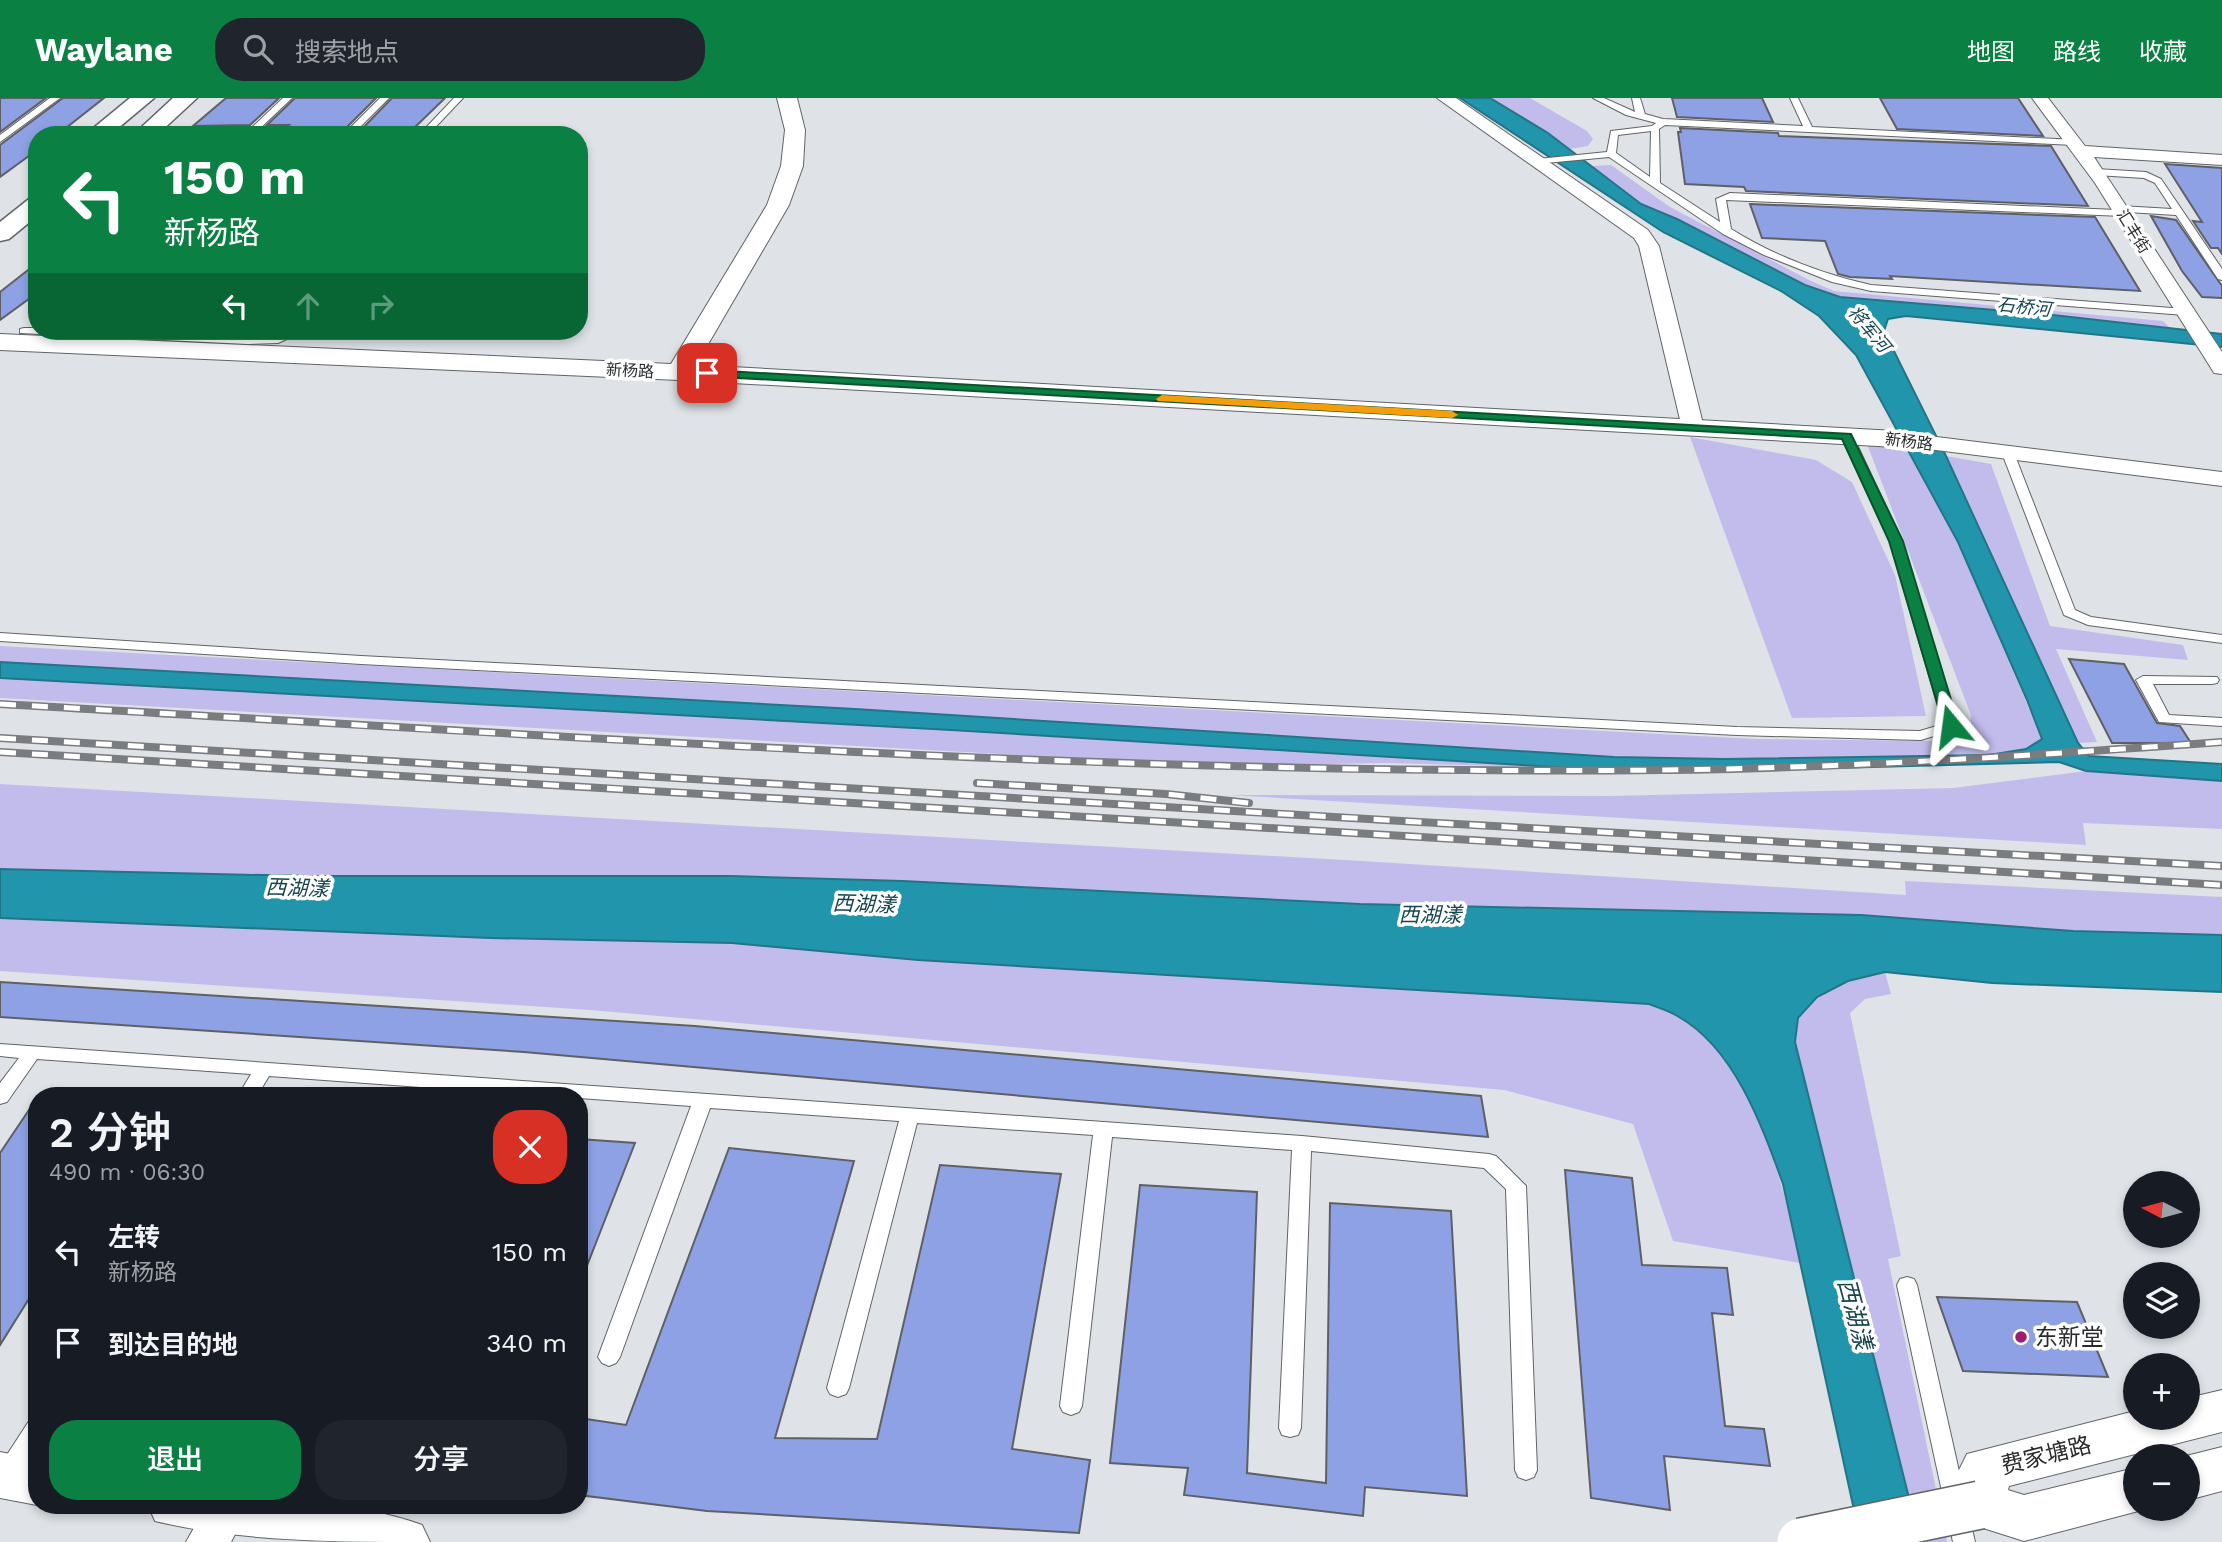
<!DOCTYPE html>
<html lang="zh">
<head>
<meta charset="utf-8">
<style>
  :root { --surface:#171b24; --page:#20242c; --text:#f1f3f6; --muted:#9ea1a6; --accent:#0b8043 }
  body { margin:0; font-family:"Work Sans","Noto Sans SC",sans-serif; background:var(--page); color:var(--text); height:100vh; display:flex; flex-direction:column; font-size:26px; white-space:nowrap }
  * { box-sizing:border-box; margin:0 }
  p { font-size:23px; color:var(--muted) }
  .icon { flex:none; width:38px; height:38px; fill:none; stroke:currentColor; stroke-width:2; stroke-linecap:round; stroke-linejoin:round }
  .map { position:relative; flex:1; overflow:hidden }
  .side { position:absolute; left:28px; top:989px; width:560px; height:427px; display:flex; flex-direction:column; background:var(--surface); border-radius:28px; box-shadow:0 4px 10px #0003 }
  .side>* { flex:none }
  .guide { position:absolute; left:28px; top:28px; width:560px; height:214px; border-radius:28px; box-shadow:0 4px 10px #0003; background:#0b8043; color:#fff; overflow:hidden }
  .needle { width:46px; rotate:276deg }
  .buttons { position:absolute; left:2123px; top:1073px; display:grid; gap:14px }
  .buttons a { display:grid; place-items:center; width:77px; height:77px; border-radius:50%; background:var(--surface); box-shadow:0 4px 10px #0003; font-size:35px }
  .pin { position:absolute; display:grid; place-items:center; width:60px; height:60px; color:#fff; margin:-30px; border-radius:14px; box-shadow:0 4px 10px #0006 }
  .me { position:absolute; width:77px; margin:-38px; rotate:344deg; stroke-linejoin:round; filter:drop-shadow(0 0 5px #0008) }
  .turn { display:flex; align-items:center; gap:24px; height:147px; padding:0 21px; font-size:32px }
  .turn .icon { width:91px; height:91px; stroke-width:2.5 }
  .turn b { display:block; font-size:49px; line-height:60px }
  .lanes { display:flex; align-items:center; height:66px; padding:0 21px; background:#0003; justify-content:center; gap:35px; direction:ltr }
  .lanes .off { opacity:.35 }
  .round { display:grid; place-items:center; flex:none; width:74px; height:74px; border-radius:28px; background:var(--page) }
  .summary { display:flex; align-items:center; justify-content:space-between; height:119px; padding:0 21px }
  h1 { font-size:42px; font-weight:600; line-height:52px }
  .primary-button { display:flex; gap:14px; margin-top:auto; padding:14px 21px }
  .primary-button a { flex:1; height:80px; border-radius:28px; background:var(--accent); color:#fff; font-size:28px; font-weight:600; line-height:80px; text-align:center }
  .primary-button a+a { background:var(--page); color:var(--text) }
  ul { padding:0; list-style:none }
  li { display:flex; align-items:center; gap:21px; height:91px; padding:0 21px }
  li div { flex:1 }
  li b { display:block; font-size:26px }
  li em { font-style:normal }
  header { display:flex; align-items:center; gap:42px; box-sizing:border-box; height:98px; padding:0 35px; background:var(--accent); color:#fff }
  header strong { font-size:33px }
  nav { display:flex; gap:38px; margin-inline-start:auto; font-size:24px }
  .search { width:490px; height:63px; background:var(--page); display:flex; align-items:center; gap:18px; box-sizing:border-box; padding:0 24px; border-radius:28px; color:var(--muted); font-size:26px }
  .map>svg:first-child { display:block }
  .green { fill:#c2bced }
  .water { fill:#2195ab; stroke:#237585; stroke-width:2 }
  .building { fill:#8da1e4; stroke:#5f6065; stroke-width:2 }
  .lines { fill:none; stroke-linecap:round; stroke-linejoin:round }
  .service-casing { stroke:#616467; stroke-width:2 }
  .minor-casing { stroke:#616467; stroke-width:2 }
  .tertiary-casing { stroke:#616467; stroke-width:2 }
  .secondary-casing { stroke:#616467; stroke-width:3 }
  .service { fill:#fff; fill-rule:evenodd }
  .minor { fill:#fff; fill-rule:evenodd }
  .tertiary { fill:#fff; fill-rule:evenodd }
  .secondary { fill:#fff; fill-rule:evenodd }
  .rail-casing { stroke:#7a7c7f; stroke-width:8 }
  .rail { stroke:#fff; stroke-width:5; stroke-dasharray:16; stroke-linecap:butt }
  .tertiary-bridge-casing { stroke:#616467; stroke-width:50; stroke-linecap:butt }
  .tertiary-bridge { stroke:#fff; stroke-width:47 }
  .route { fill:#0b8043; stroke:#07532c; stroke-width:2 }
  .slow { fill:#f59e0b }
  .poi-dot { fill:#9e1d70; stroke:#fff; stroke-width:2.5 }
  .labels { text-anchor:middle; stroke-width:7; stroke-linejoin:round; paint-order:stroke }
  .far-street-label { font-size:16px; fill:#292a2c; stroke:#fff }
  .far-water-label { font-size:18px; font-style:italic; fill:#16454f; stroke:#fff }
  .water-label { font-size:21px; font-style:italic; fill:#16454f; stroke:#fff }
  .near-poi-label { font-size:23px; fill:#292a2c; stroke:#fff; text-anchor:start }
  .near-street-label { font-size:23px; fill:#292a2c; stroke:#fff }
  .near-water-label { font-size:24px; font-style:italic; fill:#16454f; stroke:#fff }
</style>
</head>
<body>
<header>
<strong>Waylane</strong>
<div class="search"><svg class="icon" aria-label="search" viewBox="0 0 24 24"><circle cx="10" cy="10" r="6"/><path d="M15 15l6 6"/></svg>搜索地点</div>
<nav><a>地图</a><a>路线</a><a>收藏</a></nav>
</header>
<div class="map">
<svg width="2222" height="1444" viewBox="0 0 2222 1444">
  <rect width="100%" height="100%" fill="#dfe3e7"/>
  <g class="green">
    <polygon points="1490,0 1530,0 1587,33 1593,41 1588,48 1570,51 1548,35"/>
    <polygon points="1611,67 1670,109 1811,183 1834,193 2163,223 2170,230 2044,216 1840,199 1820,193 1641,106 1592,68"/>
    <polygon points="416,233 491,233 475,241 409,242"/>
    <polygon points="1690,339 1816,362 1852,384 1895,477 1926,618 1792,620"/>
    <polygon points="1867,346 1906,348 1958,444 2042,641 2026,651 1989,657 1725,661 1614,659 0,564 0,548 1756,641 1947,643 1970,634 1971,617"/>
    <polygon points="1946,358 1991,366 2050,528 2183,547 2188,562 2056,551 2097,644 2078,645"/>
    <polygon points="0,580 951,632 1603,671 1388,665 1213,668 0,600"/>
    <polygon points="2086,673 2222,683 2222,731 2083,725 2086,747 1228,697 1610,698 1953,690"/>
    <polygon points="0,686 1362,763 1906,797 1905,783 2222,799 2222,837 2073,833 1861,817 1360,806 903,783 305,778 0,771"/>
    <path d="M0,820L490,840L732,845L918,862L1649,906C1659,910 1670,913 1679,919C1755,962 1783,1086 1800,1165L1673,1143L1633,1026L1504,992L590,912L0,873Z"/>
    <path d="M1885,874L1891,896L1865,901L1850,915L1901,1158L1888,1161L1947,1444H1920L1795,944C1796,937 1796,928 1798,922C1809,892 1857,881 1885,874Z"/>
  </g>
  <g class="water">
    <polygon points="1460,0 1490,0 1548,35 1641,106 1677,121 1805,187 1840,199 2044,216 2222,236 2222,249 1906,218 1888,221 1884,233 1946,358 2078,645 2089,658 2222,666 2222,683 2086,673 2059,664 1651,675 951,632 0,580 0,564 855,611 1614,659 1725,661 1989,657 2026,651 2042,641 2027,602 1958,444 1856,257 1819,218 1781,193 1663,134"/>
    <path d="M0,771L305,778H732L903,783L1360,806L1861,817L2073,833L2222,837V894L1992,885L1885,874L1848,883L1817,899L1798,920L1795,944L1920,1444H1861L1783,1086C1762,1028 1735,951 1679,919C1670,913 1659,910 1649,906L918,862L732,845L490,840L0,820Z"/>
  </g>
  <g class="building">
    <polygon points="0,0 46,0 0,34"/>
    <polygon points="63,0 104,0 57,37 37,37 37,52 0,79 0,47"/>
    <polygon points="226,0 279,0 250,27 193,28"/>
    <polygon points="295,0 376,0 343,33 284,31 289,27 267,27"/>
    <polygon points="392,0 445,0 409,35 359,34"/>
    <polygon points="1672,0 1762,0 1773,24 1677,19"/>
    <polygon points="1880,0 2018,0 2043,38 1897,31"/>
    <polygon points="1680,30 1778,35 1779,38 2051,48 2088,108 1746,93 1744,89 1685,86 1678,34 1681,34"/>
    <polygon points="2165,66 2222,70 2222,156 2218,150 2211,150 2193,123 2202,124"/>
    <polygon points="1750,106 2095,119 2140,193 1890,178 1892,181 1850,179 1838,176 1825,143 1762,140"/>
    <polygon points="2151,118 2176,122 2222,188 2222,200 2202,199 2182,173"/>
    <polygon points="37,165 37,195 0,222 0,194"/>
    <polygon points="2069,561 2124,566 2157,625 2180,628 2191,645 2112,645"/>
    <polygon points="0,884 695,928 1481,998 1488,1039 524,954 0,919"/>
    <polygon points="37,1000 37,1188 0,1247 0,1055"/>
    <polygon points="579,1041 635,1045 581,1183 579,1183"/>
    <polygon points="729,1050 854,1063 775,1340 877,1341 940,1067 1061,1076 1012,1351 1090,1362 1079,1435 707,1413 579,1397 579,1320 626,1327"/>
    <polygon points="1565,1072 1632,1080 1642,1167 1727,1170 1733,1217 1712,1215 1725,1328 1764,1331 1770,1368 1664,1358 1670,1412 1591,1400"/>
    <polygon points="1140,1087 1257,1094 1247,1375 1326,1385 1330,1105 1451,1113 1467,1398 1365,1389 1363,1418 1184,1397 1188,1370 1110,1365"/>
    <polygon points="1937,1199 2077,1204 2108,1279 1963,1273"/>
  </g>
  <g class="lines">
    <g class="service-casing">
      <g id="service">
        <polygon points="50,0 60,0 0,44 0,37"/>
        <polygon points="283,0 292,0 253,37 244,37"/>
        <polygon points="380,0 389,0 352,37 343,37"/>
        <polygon points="454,0 463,0 428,37 419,37"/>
        <path d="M1593,0H1604L1635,14L1632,0H1640L1645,16L1663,21L1803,28L1790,0H1798L1812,29L2077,42V46L2074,47L1665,27L1659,31L1660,85L1720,124L1716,101L1730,95L2116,112L2120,108L2172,111L2155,85L2144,80L2096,77L2091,74L2096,71L2146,74L2161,81L2222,171V182L2218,181L2176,117L2127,114L2123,118L1726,102L1731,131C1775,158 1821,176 1871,187L2185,211L2190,214L2185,217L1871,193L1832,184L1764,157L1723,136L1609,59L1535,66V62L1538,61L1607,54L1611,33L1652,28L1656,25L1626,17ZM1651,33L1650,79L1616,55L1618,37Z"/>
        <polygon points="24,230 37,230 37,233 248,240 276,239 290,233 304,233 278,245 248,246 20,235 20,231"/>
        <polygon points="1847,334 1853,338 1902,443 1958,628 1956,631 1921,642 1737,637 361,566 0,543 0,535 361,558 1737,629 1920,633 1943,626 1890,443 1841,338"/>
        <polygon points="2008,351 2014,355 2075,512 2091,519 2222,537 2222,545 2088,527 2064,517 2002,355"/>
        <polygon points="2143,578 2217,579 2219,582 2217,585 2212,586 2153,586 2169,617 2222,620 2222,628 2159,624 2136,582"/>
        <polygon points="0,946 1302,1038 1489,1056 1496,1058 1526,1088 1537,1372 1534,1379 1526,1382 1518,1379 1515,1372 1506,1091 1484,1070 1311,1053 1301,1330 1298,1337 1290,1339 1282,1337 1279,1330 1292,1052 1112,1039 1082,1308 1079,1314 1071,1317 1063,1314 1060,1308 1093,1037 917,1025 849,1290 846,1296 838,1299 830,1296 827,1290 899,1023 710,1010 620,1259 616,1265 609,1268 602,1265 598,1259 691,1008 579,1000 579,998 543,998 269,978 257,998 238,998 251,976 37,961 7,1004 0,1006 0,985 19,960 0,958"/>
        <polygon points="1907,1179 1914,1181 1917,1187 1975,1444 1953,1444 1897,1187 1900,1181"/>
        <path d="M37,1321C37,1329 39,1342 36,1350C31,1364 17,1386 1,1380V1366L29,1323Z"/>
      </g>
    </g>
    <g class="minor-casing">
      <g id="minor">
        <polygon points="1437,0 1456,0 1648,132 1659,148 1704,330 1701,335 1685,335 1682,330 1639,148 1634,140"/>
        <polygon points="2032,0 2048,0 2085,48 2222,57 2222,67 2094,59 2222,254 2222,276 2214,275 2211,270 2095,85"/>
        <polygon points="1896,334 2222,374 2222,388 1888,346 1885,341 1888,336"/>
        <polygon points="207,1407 243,1407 246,1415 231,1444 186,1444"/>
      </g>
    </g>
    <g class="tertiary-casing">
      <g id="tertiary">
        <polygon points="777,0 797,0 805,32 803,68 789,107 696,267 1896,333 1906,335 1910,341 1906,347 1896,349 679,282 0,252 0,236 671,266 767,107 781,68 785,32"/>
        <polygon points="2222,1292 2222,1334 2009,1388 2008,1392 2024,1397 2135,1370 2135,1410 2150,1410 2024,1443 1961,1423 1954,1407 1959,1372 1967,1356 2135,1313 2135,1320 2188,1320 2188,1300"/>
        <polygon points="2222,1349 2222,1393 2188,1402 2186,1358"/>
        <polygon points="0,1354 37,1361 37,1407 0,1400"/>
        <path d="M148,1407C237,1407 337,1396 422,1427L430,1444C340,1444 241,1444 155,1423Z"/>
      </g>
    </g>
    <g class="secondary-casing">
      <g id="secondary">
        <polygon points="130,0 154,0 110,37 85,37"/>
        <polygon points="173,0 197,0 157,37 133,37"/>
        <polygon points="37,99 37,118 9,141 0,143 0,124 29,101"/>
      </g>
    </g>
    <use href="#service" class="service"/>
    <use href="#minor" class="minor"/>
    <use href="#tertiary" class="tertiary"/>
    <use href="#secondary" class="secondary"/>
    <g class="rail-casing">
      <g id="rail">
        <path d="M0,606C554,637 1109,678 1664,672C1850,670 2036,657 2222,644"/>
        <polyline points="0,640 1419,724 2222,768"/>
        <polyline points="0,654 2222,787"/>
        <polyline points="977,685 1166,696 1249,705"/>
      </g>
    </g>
    <use href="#rail" class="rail"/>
    <g class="tertiary-bridge-casing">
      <polyline id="tertiary-bridge" points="1801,1444 1980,1407"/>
    </g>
    <use href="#tertiary-bridge" class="tertiary-bridge"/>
  </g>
  <polygon class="route" points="707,272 1851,336 1903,443 1959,628 1951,633 1944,628 1889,443 1842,341 703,278 701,275"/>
  <polygon class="slow" points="1162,297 1452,313 1458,317 1452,320 1158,303 1156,301"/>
  <circle class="poi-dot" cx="2021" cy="1239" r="7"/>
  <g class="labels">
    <g class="far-street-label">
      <text transform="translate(2134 133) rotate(58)" y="6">汇丰街</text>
      <text transform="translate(630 272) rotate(3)" y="6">新杨路</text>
      <text transform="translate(1909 343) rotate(7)" y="6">新杨路</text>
    </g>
    <g class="far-water-label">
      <text transform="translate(2024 209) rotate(6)" y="6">石桥河</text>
      <text transform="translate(1869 231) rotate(50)" y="6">将军河</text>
    </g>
    <g class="water-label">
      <text transform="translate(297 790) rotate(2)" y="7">西湖漾</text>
      <text transform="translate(864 806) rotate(2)" y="7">西湖漾</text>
      <text x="1430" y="824">西湖漾</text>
    </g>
    <g class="near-poi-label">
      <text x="2035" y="1247">东新堂</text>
    </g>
    <g class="near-street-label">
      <text transform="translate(2046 1357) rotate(-14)" y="8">费家塘路</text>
    </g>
    <g class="near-water-label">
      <text transform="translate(1855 1216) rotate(75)" y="8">西湖漾</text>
    </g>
  </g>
</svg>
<div class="buttons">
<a><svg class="needle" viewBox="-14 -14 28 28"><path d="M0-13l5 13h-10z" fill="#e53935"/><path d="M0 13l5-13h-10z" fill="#9ea1a6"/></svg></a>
<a><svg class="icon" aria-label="layers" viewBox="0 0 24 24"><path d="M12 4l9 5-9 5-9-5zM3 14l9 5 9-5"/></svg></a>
<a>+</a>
<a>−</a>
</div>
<div class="pin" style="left:707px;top:275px;background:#d93025"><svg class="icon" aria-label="arrive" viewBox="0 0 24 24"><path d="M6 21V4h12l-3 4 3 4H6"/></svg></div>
<svg class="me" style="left:1951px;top:628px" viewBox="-20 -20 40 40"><path d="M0-17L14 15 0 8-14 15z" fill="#0b8043" stroke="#fff" stroke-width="4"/></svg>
<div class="guide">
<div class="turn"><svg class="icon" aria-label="left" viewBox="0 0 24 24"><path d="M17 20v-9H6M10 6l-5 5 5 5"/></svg><div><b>150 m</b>新杨路</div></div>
<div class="lanes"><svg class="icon" aria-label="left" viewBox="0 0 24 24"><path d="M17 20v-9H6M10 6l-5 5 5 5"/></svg><svg class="icon off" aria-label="ahead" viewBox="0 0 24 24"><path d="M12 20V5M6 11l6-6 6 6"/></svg><svg class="icon off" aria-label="right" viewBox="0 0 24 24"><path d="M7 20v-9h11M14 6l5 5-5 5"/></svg></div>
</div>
<section class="side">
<div class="summary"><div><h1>2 分钟</h1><p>490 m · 06:30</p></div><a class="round" style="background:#d93025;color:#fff"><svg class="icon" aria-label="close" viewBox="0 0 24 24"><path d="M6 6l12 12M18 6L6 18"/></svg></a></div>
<ul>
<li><svg class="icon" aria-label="left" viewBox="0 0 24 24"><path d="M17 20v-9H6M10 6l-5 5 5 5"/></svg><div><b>左转</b><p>新杨路</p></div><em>150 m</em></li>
<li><svg class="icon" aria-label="arrive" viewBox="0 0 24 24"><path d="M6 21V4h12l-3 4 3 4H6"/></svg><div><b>到达目的地</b></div><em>340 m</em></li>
</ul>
<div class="primary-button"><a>退出</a><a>分享</a></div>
</section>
</div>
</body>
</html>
